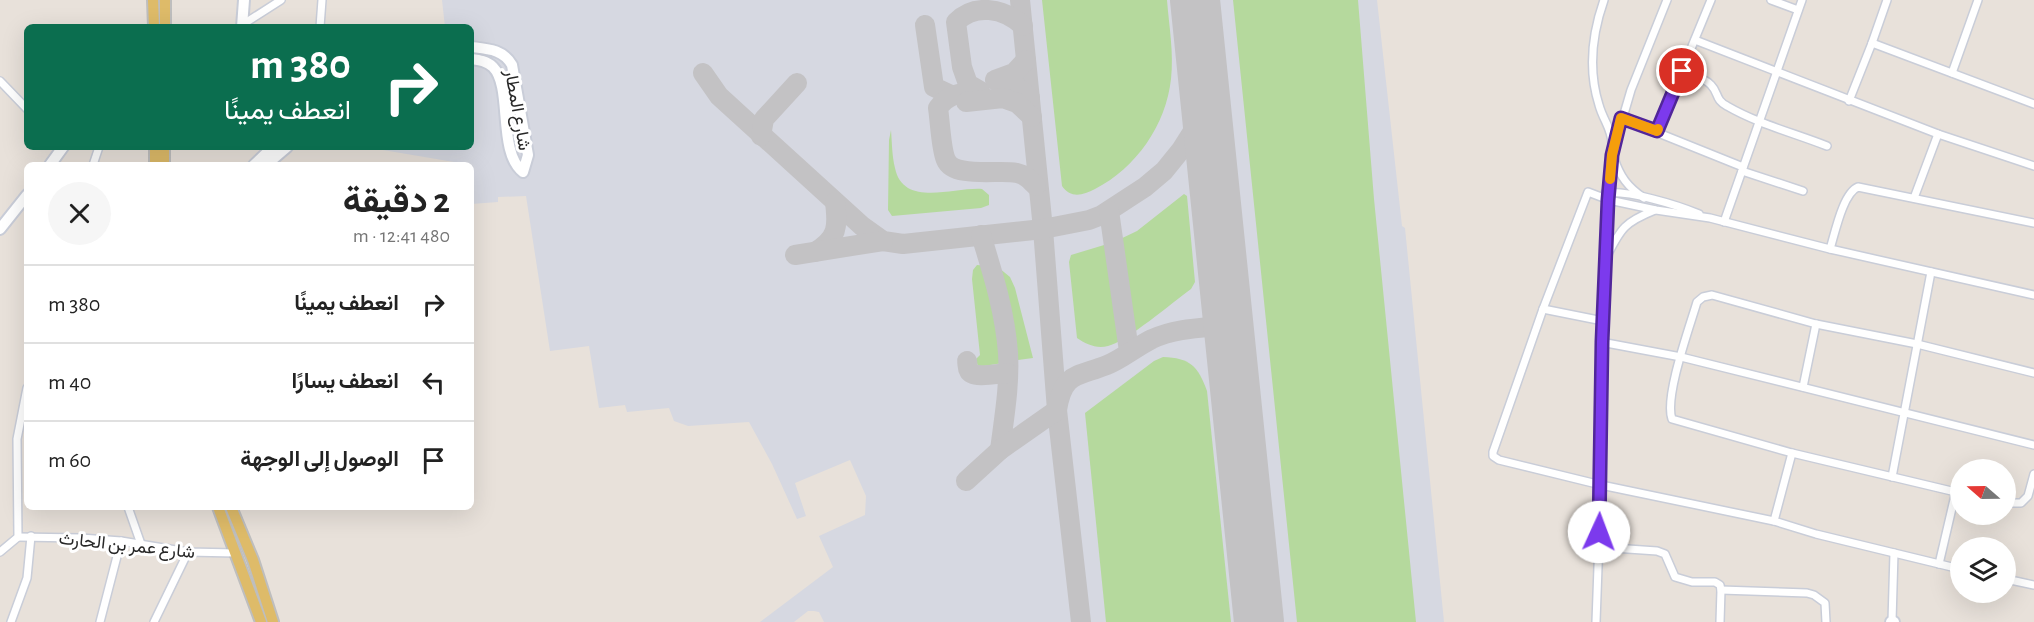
<!DOCTYPE html>
<html lang="ar">
<head>
<meta charset="utf-8">
<style>
  :root { --surface:#fff; --page:#f6f6f6; --text:#222; --muted:#767676; --line:#e0e0e0 }
  body { margin:0; font-family:"Alegreya Sans",Vazirmatn,sans-serif; background:var(--page); color:var(--text); direction:rtl; height:100vh; display:flex; flex-direction:column; font-size:22px; white-space:nowrap }
  * { box-sizing:border-box; margin:0 }
  p { font-size:20px; color:var(--muted) }
  .icon { flex:none; width:33px; height:33px; fill:none; stroke:currentColor; stroke-width:2; stroke-linecap:round; stroke-linejoin:round }
  .map { position:relative; flex:1; overflow:hidden; direction:ltr }
  .details { position:absolute; left:24px; top:162px; width:450px; height:348px; display:flex; flex-direction:column; background:var(--surface); border-radius:9px; box-shadow:0 6px 24px #0002; direction:rtl }
  .details>* { flex:none }
  .top-card { position:absolute; left:24px; top:24px; width:450px; height:126px; border-radius:9px; box-shadow:0 6px 24px #0002; direction:rtl; background:#0b6e4f; color:#fff; overflow:hidden }
  .needle { width:39px; rotate:290deg }
  .buttons { position:absolute; left:1950px; top:459px; display:grid; gap:12px }
  .buttons a { display:grid; place-items:center; width:66px; height:66px; border-radius:50%; background:var(--surface); box-shadow:0 6px 24px #0002; font-size:30px }
  .pin { position:absolute; display:grid; place-items:center; width:51px; height:51px; color:#fff; margin:-26px; border:3px solid #fff; border-radius:50%; box-shadow:0 2px 6px #0007 }
  .me { position:absolute; width:66px; margin:-33px; rotate:2deg; stroke-linejoin:round; filter:drop-shadow(0 0 4px #0008) }
  .turn { display:flex; align-items:center; gap:21px; height:126px; padding:0 24px; font-size:27px }
  .turn .icon { width:78px; height:78px; stroke-width:2.5 }
  .turn b { display:block; font-size:42px; line-height:51px }
  .round { display:grid; place-items:center; flex:none; width:63px; height:63px; border-radius:32px; background:var(--page) }
  .summary { display:flex; align-items:center; justify-content:space-between; height:102px; padding:0 24px }
  h1 { font-size:36px; font-weight:700; line-height:45px }
  ul { padding:0; list-style:none }
  li { display:flex; align-items:center; gap:18px; height:78px; padding:0 24px; border-top:2px solid var(--line) }
  li div { flex:1 }
  li b { display:block; font-size:22px }
  li em { font-style:normal }
  .map>svg:first-child { display:block }
  .airport { fill:#d6d8e1 }
  .green { fill:#b5d99d }
  .lines { fill:none; stroke-linecap:round; stroke-linejoin:round }
  .taxiway { stroke:#c3c2c4; stroke-width:20 }
  .runway { stroke:#c3c2c4; stroke-width:50 }
  .street-casing { stroke:#c9cdd8; stroke-width:10 }
  .secondary-casing { stroke:#c9cdd8; stroke-width:14 }
  .primary-casing { stroke:#bebebe; stroke-width:14 }
  .street { stroke:#fff; stroke-width:7 }
  .secondary { stroke:#fff; stroke-width:10 }
  .primary { stroke:#debb69; stroke-width:10 }
  .route-casing { stroke:#51269a; stroke-width:15 }
  .route { stroke:#7c3aed; stroke-width:10 }
  .slow { stroke:#f59e0b; stroke-width:10 }
  .labels { text-anchor:middle; stroke-width:6; stroke-linejoin:round; paint-order:stroke }
  .street-label { font-size:18px; fill:#272727; stroke:#fff }
</style>
</head>
<body>
<div class="map">
<svg width="2034" height="622" viewBox="0 0 2034 622">
  <rect width="100%" height="100%" fill="#e8e1da"/>
  <polygon class="airport" points="442,0 1377,0 1402,226 1405,228 1444,622 824,622 819,612 814,611 808,611 794,622 760,622 833,567 819,536 865,515 866,496 850,460 795,483 806,516 797,519 772,464 749,422 688,426 674,421 669,408 627,412 625,405 599,408 589,346 550,351 526,196 498,197 498,202 471,204 471,165 454,165 454,162 377,149 376,147 471,147 471,27 445,27"/>
  <g class="green">
    <path d="M1042,0H1167C1169,26 1174,53 1171,79C1166,125 1136,168 1095,189C1083,195 1071,199 1062,186Z"/>
    <polygon points="1233,0 1358,0 1374,199 1416,622 1297,622"/>
    <path d="M891,130C892,143 892,156 895,168C903,208 954,187 982,189L989,195V205L981,208L892,216L888,210L889,140Z"/>
    <path d="M1184,194L1187,196L1195,282L1191,289C1173,302 1126,342 1108,346C1096,349 1086,344 1077,338L1069,262L1071,255L1114,242L1137,231Z"/>
    <path d="M977,265L990,266C1004,281 1012,341 1009,362L978,367L976,359L980,355L972,279L973,270Z"/>
    <polygon points="999,268 1010,277 1015,288 1033,358 1018,360 1006,292"/>
    <path d="M1163,357C1190,358 1198,366 1207,391L1231,622H1106L1085,413L1154,361Z"/>
  </g>
  <g class="lines">
    <g class="taxiway">
      <polyline points="1020,0 1043,229 1057,410 1081,622"/>
      <polyline points="925,25 934,87 951,95"/>
      <path d="M1023,26C1004,8 975,3 956,22L962,67L968,84L980,91C961,94 950,92 938,108C940,120 941,150 946,160C954,179 1001,169 1017,173C1026,175 1030,180 1036,186"/>
      <polyline points="1026,60 1014,73 995,80 1013,83 1030,98"/>
      <polyline points="703,73 719,96 862,226 883,241 903,244 1043,229 1089,220 1102,215 1145,187 1164,171 1181,150 1207,109"/>
      <polyline points="966,102 1003,98 1017,103 1032,117"/>
      <polyline points="761,136 764,119 797,83"/>
      <polyline points="1109,211 1129,351"/>
      <path d="M981,235C993,274 1005,312 1008,353C1010,385 1004,418 1000,450"/>
      <path d="M815,252C838,238 838,227 835,202"/>
      <polyline points="795,255 883,241"/>
      <path d="M967,361C968,365 967,368 969,371C973,379 1000,373 1008,373"/>
      <path d="M966,481L1000,450L1057,410C1063,372 1077,377 1107,365C1122,359 1136,347 1152,339C1176,328 1202,328 1229,325"/>
    </g>
    <polyline class="runway" points="1195,0 1259,622"/>
    <g class="street-casing">
      <g id="street">
        <path d="M1604,0C1592,34 1588,70 1599,105C1603,120 1612,129 1612,144"/>
        <polyline points="1771,0 1798,10"/>
        <polyline points="242,25 281,0"/>
        <polyline points="320,27 322,0"/>
        <polyline points="1695,40 1938,134 2034,166"/>
        <polyline points="1872,43 2034,104"/>
        <path d="M1682,71C1691,75 1704,77 1711,85C1719,93 1715,100 1727,106C1758,124 1794,133 1827,146"/>
        <polyline points="1952,73 1978,0"/>
        <polyline points="0,81 27,109"/>
        <polyline points="1849,101 1872,43 1887,0"/>
        <polyline points="1621,118 1743,167"/>
        <polyline points="1657,131 1711,0"/>
        <path d="M1614,158C1620,177 1628,187 1644,198"/>
        <polyline points="93,165 99,147"/>
        <polyline points="1742,171 1803,191"/>
        <path d="M1605,193C1629,190 1677,205 1699,214"/>
        <polyline points="1914,198 1938,134"/>
        <polyline points="1724,222 1802,0"/>
        <path d="M1830,249C1835,233 1843,193 1858,187L2034,223"/>
        <path d="M1607,256C1621,228 1625,222 1655,210"/>
        <polyline points="1543,309 1603,321"/>
        <polyline points="1601,342 1681,357 2034,445"/>
        <polyline points="1803,387 1816,324"/>
        <polyline points="1892,477 1931,272"/>
        <path d="M1960,493L1792,453L1672,419C1664,397 1690,326 1697,302L1703,297L1712,295L1816,324L1917,344L2034,373"/>
        <polyline points="2006,503 2021,503 2028,496 2034,474"/>
        <polyline points="128,507 141,544"/>
        <polyline points="1774,521 1792,453"/>
        <polyline points="18,537 81,538 121,541 188,552 235,553"/>
        <polyline points="1599,547 1657,551 1665,554 1675,577 1692,582 1715,582 1720,585 1721,590 1720,622"/>
        <polyline points="0,552 18,537 17,439 27,388"/>
        <polyline points="1939,564 1956,491"/>
        <polyline points="1960,569 1816,534 1774,521 1601,485 1499,460 1493,456 1493,452 1543,309 1588,192 1609,200 1656,210 1710,218 1830,249 2034,295"/>
        <polyline points="2006,579 2034,585"/>
        <polyline points="1721,590 1807,593 1814,595 1825,603 1826,622"/>
        <polyline points="1892,621 1894,553"/>
        <polyline points="11,622 27,578 31,536"/>
        <polyline points="100,622 121,541"/>
        <polyline points="154,622 188,552"/>
        <polyline points="1596,622 1601,485 1601,342 1612,155 1631,90 1667,0"/>
      </g>
    </g>
    <g class="secondary-casing">
      <g id="secondary">
        <polyline points="242,27 244,0"/>
        <path d="M471,47C487,49 503,49 512,65L528,155L523,172C497,152 513,87 493,67C487,61 479,60 471,59"/>
        <polyline points="50,165 63,147"/>
        <polyline points="254,165 273,147"/>
        <polyline points="266,165 287,147"/>
        <polyline points="0,229 27,195"/>
        <polyline points="1891,622 1894,622"/>
      </g>
    </g>
    <g class="primary-casing">
      <g id="primary">
        <polyline points="153,0 154,27"/>
        <polyline points="165,0 165,27"/>
        <polyline points="164,147 164,165"/>
        <polyline points="155,165 155,147"/>
        <polyline points="218,507 261,622"/>
        <polyline points="231,507 253,560 273,622"/>
      </g>
    </g>
    <use href="#street" class="street"/>
    <use href="#secondary" class="secondary"/>
    <use href="#primary" class="primary"/>
  </g>
  <g class="lines">
    <g class="route-casing">
      <polyline id="route" points="1599,532 1602,342 1608,200 1612,155 1621,118 1657,131 1682,71"/>
    </g>
    <use href="#route" class="route"/>
    <polyline class="slow" points="1610,179 1612,155 1621,118 1657,131 1658,129"/>
  </g>
  <g class="labels">
    <g class="street-label">
      <text transform="translate(518 110) rotate(80)" y="6">شارع المطار</text>
      <text transform="translate(127 545) rotate(6)" y="6">شارع عمر بن الحارث</text>
    </g>
  </g>
</svg>
<div class="buttons">
<a><svg class="needle" viewBox="-14 -14 28 28"><path d="M0-13l5 13h-10z" fill="#e53935"/><path d="M0 13l5-13h-10z" fill="#767676"/></svg></a>
<a><svg class="icon" aria-label="layers" viewBox="0 0 24 24"><path d="M12 4l9 5-9 5-9-5zM3 14l9 5 9-5"/></svg></a>
</div>
<div class="pin" style="left:1682px;top:71px;background:#d93025"><svg class="icon" aria-label="arrive" viewBox="0 0 24 24"><path d="M6 21V4h12l-3 4 3 4H6"/></svg></div>
<svg class="me" style="left:1599px;top:532px" viewBox="-20 -20 40 40"><circle r="19" fill="#fff"/><path d="M0-13L10 11 0 6-10 11z" fill="#7c3aed"/></svg>
<div class="top-card">
<div class="turn"><svg class="icon" aria-label="right" viewBox="0 0 24 24"><path d="M7 20v-9h11M14 6l5 5-5 5"/></svg><div><b>380 m</b>انعطف يمينًا</div></div>
</div>
<section class="details">
<div class="summary"><div><h1>2 دقيقة</h1><p>480 m · 12:41</p></div><a class="round"><svg class="icon" aria-label="close" viewBox="0 0 24 24"><path d="M6 6l12 12M18 6L6 18"/></svg></a></div>
<ul>
<li><svg class="icon" aria-label="right" viewBox="0 0 24 24"><path d="M7 20v-9h11M14 6l5 5-5 5"/></svg><div><b>انعطف يمينًا</b></div><em>380 m</em></li>
<li><svg class="icon" aria-label="left" viewBox="0 0 24 24"><path d="M17 20v-9H6M10 6l-5 5 5 5"/></svg><div><b>انعطف يسارًا</b></div><em>40 m</em></li>
<li><svg class="icon" aria-label="arrive" viewBox="0 0 24 24"><path d="M6 21V4h12l-3 4 3 4H6"/></svg><div><b>الوصول إلى الوجهة</b></div><em>60 m</em></li>
</ul>
</section>
</div>
</body>
</html>
